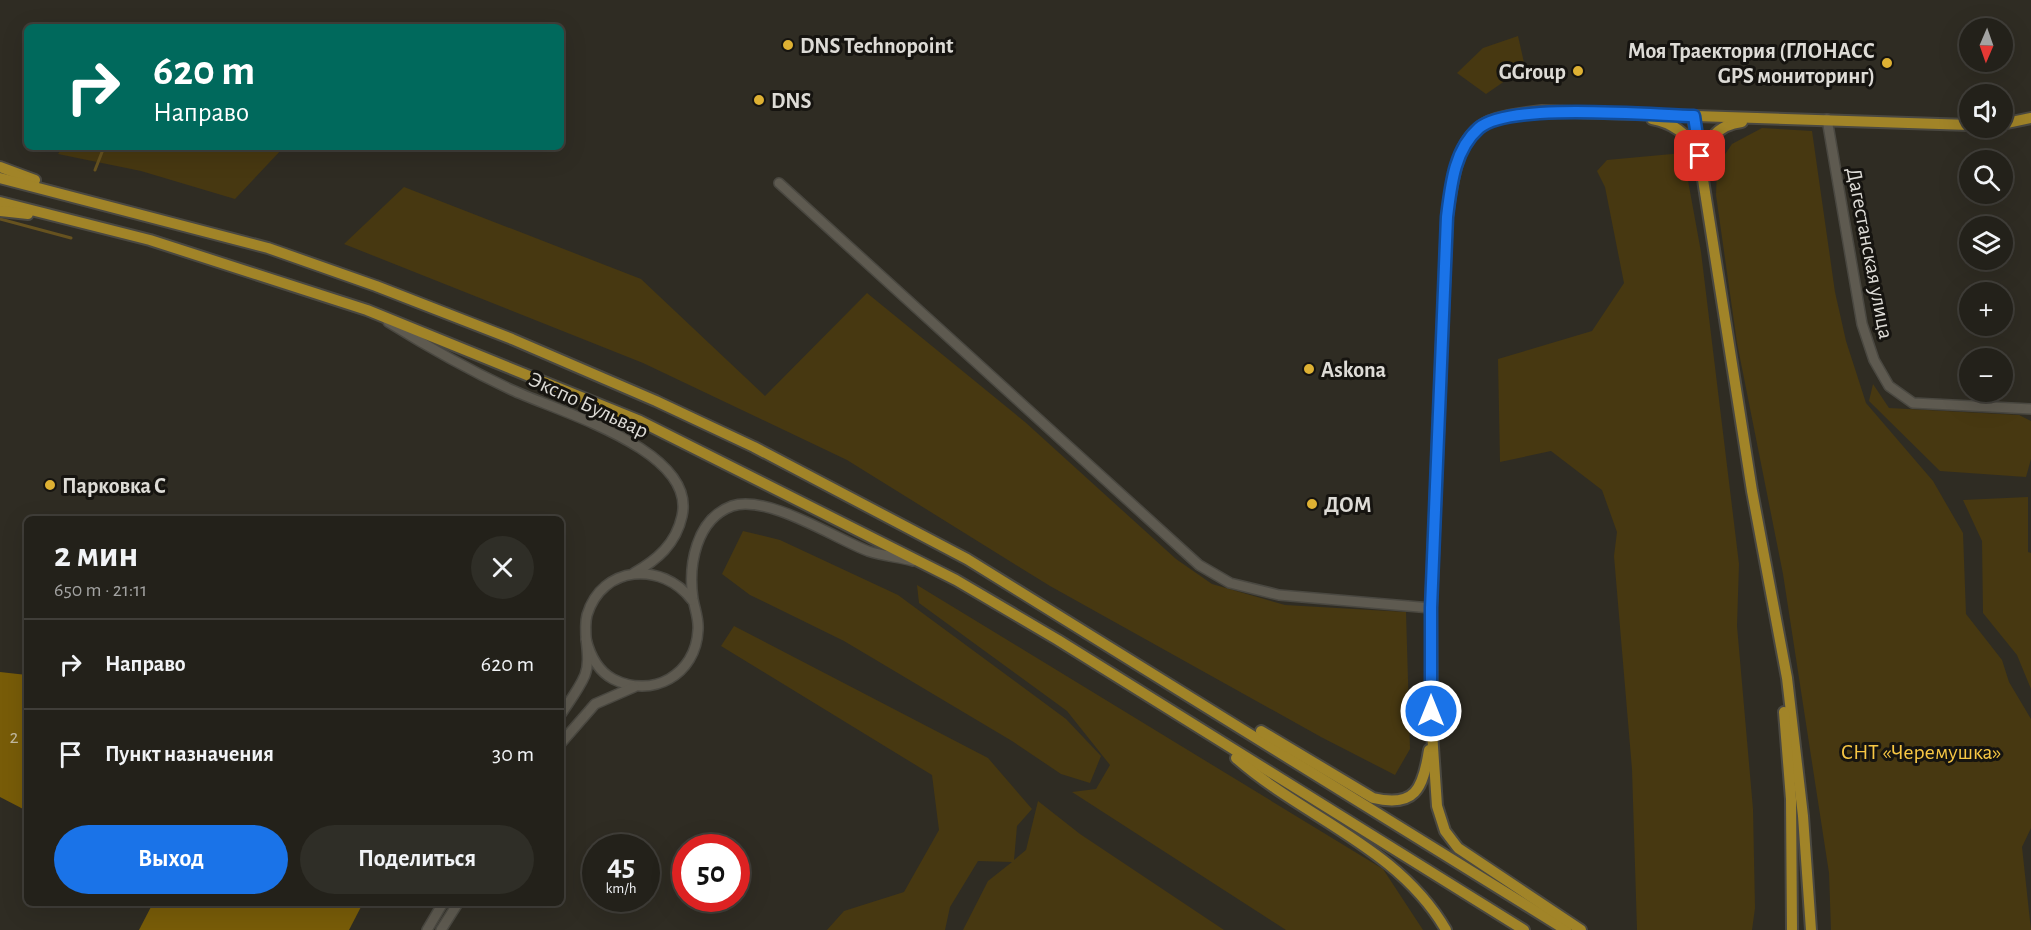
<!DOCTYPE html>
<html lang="ru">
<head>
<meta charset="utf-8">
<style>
  :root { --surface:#23211a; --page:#2f2e27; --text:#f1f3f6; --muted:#a3a3a2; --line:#403e39; --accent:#1a73e8 }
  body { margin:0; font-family:"Alegreya Sans",sans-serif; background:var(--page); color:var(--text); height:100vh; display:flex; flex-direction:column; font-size:22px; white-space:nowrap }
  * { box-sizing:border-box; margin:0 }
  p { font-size:20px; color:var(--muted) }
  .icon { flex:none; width:33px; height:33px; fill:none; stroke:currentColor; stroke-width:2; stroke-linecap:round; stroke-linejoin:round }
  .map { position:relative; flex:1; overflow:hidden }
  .sheet { position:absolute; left:24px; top:516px; width:540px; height:390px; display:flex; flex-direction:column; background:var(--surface); border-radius:9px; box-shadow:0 6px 24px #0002,0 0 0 2px var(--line) }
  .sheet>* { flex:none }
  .top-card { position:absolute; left:24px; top:24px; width:540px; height:126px; border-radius:9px; box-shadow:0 6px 24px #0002,0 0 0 2px var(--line); background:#00695c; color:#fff; overflow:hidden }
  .needle { width:39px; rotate:182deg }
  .tools { position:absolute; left:1959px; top:18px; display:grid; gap:12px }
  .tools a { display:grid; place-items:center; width:54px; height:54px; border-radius:50%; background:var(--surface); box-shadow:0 6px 24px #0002,0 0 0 2px var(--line); font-size:30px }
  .speed { position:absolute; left:582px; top:834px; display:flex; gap:12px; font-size:30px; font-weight:700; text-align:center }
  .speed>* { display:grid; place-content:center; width:78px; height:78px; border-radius:50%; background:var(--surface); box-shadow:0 6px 24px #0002,0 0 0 2px var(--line); line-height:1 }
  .speed small { font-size:15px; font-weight:400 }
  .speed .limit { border:9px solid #d22; background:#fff; color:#111 }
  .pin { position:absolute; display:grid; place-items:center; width:51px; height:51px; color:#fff; margin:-26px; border-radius:12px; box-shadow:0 3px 9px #0006 }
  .me { position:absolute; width:66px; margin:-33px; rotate:0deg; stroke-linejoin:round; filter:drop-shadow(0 0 4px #0008) }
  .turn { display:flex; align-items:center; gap:21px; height:126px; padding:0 30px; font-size:27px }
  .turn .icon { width:78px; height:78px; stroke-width:2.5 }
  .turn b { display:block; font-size:42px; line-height:51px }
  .round { display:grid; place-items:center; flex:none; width:63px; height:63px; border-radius:32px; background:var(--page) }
  .headline { display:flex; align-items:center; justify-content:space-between; height:102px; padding:0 30px }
  h1 { font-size:36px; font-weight:700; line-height:45px }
  .primary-button { display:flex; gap:12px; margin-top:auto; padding:12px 30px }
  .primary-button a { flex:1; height:69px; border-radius:36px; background:var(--accent); color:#fff; font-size:24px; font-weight:700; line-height:69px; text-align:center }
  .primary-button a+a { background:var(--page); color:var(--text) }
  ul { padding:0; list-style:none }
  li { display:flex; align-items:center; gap:18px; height:90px; padding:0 30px; border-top:2px solid var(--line) }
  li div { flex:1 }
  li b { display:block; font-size:22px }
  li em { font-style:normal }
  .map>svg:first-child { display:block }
  .green { fill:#473811 }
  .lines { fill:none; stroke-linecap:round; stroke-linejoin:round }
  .stream { stroke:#66521f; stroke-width:3 }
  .building { fill:#785c08 }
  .minor-casing { stroke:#4a4841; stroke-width:12 }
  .major-casing { stroke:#4a4841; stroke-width:14 }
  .minor { stroke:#5e5a50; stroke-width:9 }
  .major { stroke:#a18428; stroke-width:10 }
  .route-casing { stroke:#114b97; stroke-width:15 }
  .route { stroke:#1a73e8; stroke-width:10 }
  .poi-dot { fill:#deb133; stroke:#161410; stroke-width:2 }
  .labels { text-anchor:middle; stroke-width:6; stroke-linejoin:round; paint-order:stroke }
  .number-label { font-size:20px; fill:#c4bba2 }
  .poi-label { font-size:22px; font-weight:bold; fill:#dddbd6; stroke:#161410; text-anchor:start }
  .street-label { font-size:22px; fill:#dddbd6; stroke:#161410 }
  .park-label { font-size:22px; fill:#f8c744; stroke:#161410 }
</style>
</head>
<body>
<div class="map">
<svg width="2031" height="930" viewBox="0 0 2031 930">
  <rect width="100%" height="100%" fill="#2f2c23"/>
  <g class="green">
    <polygon points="1518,36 1525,67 1486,94 1457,73 1483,48"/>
    <polygon points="1762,128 1812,131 1835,292 1846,341 1866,403 1933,481 1963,533 1966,614 2002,660 2009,682 2031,719 2031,828 2022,847 2031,930 1831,930 1829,873 1783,574 1737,343 1716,195 1717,166 1732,144"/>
    <polygon points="63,147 284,147 235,199 141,171 58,154"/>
    <polygon points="1683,153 1701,252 1739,564 1737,626 1753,809 1755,908 1752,930 1637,930 1632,769 1614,556 1617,532 1602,490 1551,451 1500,462 1498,359 1592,331 1624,283 1605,187 1597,171 1607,160"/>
    <polygon points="404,187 641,279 765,396 867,293 1025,422 1176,559 1212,584 1285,605 1406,612 1410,749 1395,775 1321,737 1050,586 847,460 643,363 344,244"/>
    <polygon points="1873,384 1889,408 2019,415 2031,421 2031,459 2026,477 1940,471 1869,401"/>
    <polygon points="2028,497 2028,552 2031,553 2031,689 2017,655 1983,613 1982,541 1963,500"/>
    <polygon points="743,531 780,540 898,595 1066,719 1101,756 1090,783 1061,774 1012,741 844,641 750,595 722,574"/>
    <polygon points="917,585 1383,869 1423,930 1286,930 1072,792 1096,789 1110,765 1067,711 919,603"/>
    <polygon points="734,626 988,758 1032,809 1017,826 1014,860 1026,850 1038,801 1080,834 1224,930 963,930 988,881 1012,862 978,861 950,907 945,930 827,930 844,911 904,892 939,830 932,775 721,646"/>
  </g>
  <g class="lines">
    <g class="stream">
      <polyline points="95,170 104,147"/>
      <polyline points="0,219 71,238"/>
    </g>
  </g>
  <g class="building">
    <polygon points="0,672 27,675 27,811 0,797"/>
    <polygon points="153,903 363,903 349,930 139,930"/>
  </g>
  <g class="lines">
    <g class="minor-casing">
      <g id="minor">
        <polyline points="1827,119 1862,324 1874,360 1889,386 1913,403 2031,409"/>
        <polyline points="779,183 1199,565 1230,583 1279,595 1431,608"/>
        <path d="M388,322C428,347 469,370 512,390C559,412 697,450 682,516C676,544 657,560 634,573"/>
        <path d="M586,639C590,655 598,671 613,679C652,699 696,675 698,630C699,619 695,610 693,599C688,565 696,519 732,506C767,494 834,538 868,551C883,556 898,557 913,561"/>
        <path d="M561,714C569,702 579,689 585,675C592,656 582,635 587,615C602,565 662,561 692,600"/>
        <polyline points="561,743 595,704 634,687"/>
        <polyline points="427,930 443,903"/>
        <polyline points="441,930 458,903"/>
      </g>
    </g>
    <g class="major-casing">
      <g id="major">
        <polyline points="1693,116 1752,491 1787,678 1803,816 1811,930"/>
        <path d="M1652,119C1670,122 1690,134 1695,152"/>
        <polyline points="2002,124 2031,118"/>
        <path d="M1706,166C1705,141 1716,125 1742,122"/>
        <polyline points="0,167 35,180"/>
        <polyline points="0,178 268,248 376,286 512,339 656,401 754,447 967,559 1566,930"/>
        <polyline points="0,202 150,240 367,310 640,421 956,580 1058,640 1524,930"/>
        <polyline points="0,211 28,214"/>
        <polyline points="1784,712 1791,799 1792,930"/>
        <path d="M1261,731L1373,798C1415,808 1423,789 1429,750"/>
        <path d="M1236,758C1304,818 1398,847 1446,930"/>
        <path d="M1581,930L1458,848L1445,831L1437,806L1432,732L1431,608L1447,217C1452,183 1456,130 1496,119C1511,114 1527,113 1542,111L1970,125"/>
      </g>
    </g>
    <use href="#minor" class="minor"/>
    <use href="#major" class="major"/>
  </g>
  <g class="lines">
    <g class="route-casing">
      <path id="route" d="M1431,711V608L1447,217C1451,185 1454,150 1479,128C1509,102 1650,115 1694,116L1700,156"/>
    </g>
    <use href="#route" class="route"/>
  </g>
  <g class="poi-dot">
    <circle cx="788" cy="45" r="6"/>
    <circle cx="1887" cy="63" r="6"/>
    <circle cx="1578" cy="71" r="6"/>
    <circle cx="759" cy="100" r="6"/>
    <circle cx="1309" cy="369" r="6"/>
    <circle cx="50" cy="485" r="6"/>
    <circle cx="1312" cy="504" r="6"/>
  </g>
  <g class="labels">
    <g class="number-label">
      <text x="14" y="743">2</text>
    </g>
    <g class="poi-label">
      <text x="800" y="53">DNS Technopoint</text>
      <text x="1875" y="58" text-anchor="end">Моя Траектория (ГЛОНАСС<tspan x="1875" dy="25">GPS мониторинг)</tspan></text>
      <text x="1566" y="79" text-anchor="end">GGroup</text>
      <text x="771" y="108">DNS</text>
      <text x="1321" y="377">Askona</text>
      <text x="62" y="493">Парковка C</text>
      <text x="1324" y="512">ДОМ</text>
    </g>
    <g class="street-label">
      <text transform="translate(1871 253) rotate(79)" y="8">Дагестанская улица</text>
      <text transform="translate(589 404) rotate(25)" y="8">Экспо Бульвар</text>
    </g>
    <g class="park-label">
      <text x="1921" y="759">СНТ «Черемушка»</text>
    </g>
  </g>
</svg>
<div class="tools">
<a><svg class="needle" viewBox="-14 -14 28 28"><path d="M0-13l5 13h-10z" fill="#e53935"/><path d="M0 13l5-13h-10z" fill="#a3a3a2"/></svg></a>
<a><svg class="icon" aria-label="sound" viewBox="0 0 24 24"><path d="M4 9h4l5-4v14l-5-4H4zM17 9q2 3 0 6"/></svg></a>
<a><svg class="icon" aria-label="search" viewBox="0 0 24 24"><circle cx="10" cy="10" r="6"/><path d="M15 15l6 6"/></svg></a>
<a><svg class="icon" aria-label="layers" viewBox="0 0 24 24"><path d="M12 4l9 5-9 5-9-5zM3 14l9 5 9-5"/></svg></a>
<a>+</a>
<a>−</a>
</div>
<div class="speed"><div>45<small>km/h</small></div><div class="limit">50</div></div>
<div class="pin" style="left:1700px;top:156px;background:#d93025"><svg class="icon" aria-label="arrive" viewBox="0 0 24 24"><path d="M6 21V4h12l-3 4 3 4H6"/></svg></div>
<svg class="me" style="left:1431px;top:711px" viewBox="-20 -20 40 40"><circle r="17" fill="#1a73e8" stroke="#fff" stroke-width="3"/><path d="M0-11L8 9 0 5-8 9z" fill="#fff"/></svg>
<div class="top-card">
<div class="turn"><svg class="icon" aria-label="right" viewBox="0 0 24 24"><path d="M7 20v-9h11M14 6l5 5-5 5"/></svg><div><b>620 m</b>Направо</div></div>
</div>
<section class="sheet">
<div class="headline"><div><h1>2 мин</h1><p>650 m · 21:11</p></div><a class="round"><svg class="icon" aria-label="close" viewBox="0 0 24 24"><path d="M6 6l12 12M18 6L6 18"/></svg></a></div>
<ul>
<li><svg class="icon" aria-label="right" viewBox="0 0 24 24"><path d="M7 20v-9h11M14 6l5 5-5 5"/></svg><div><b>Направо</b></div><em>620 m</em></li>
<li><svg class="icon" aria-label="arrive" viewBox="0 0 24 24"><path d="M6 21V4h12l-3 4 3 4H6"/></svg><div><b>Пункт назначения</b></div><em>30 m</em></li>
</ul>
<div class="primary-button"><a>Выход</a><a>Поделиться</a></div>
</section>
</div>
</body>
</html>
